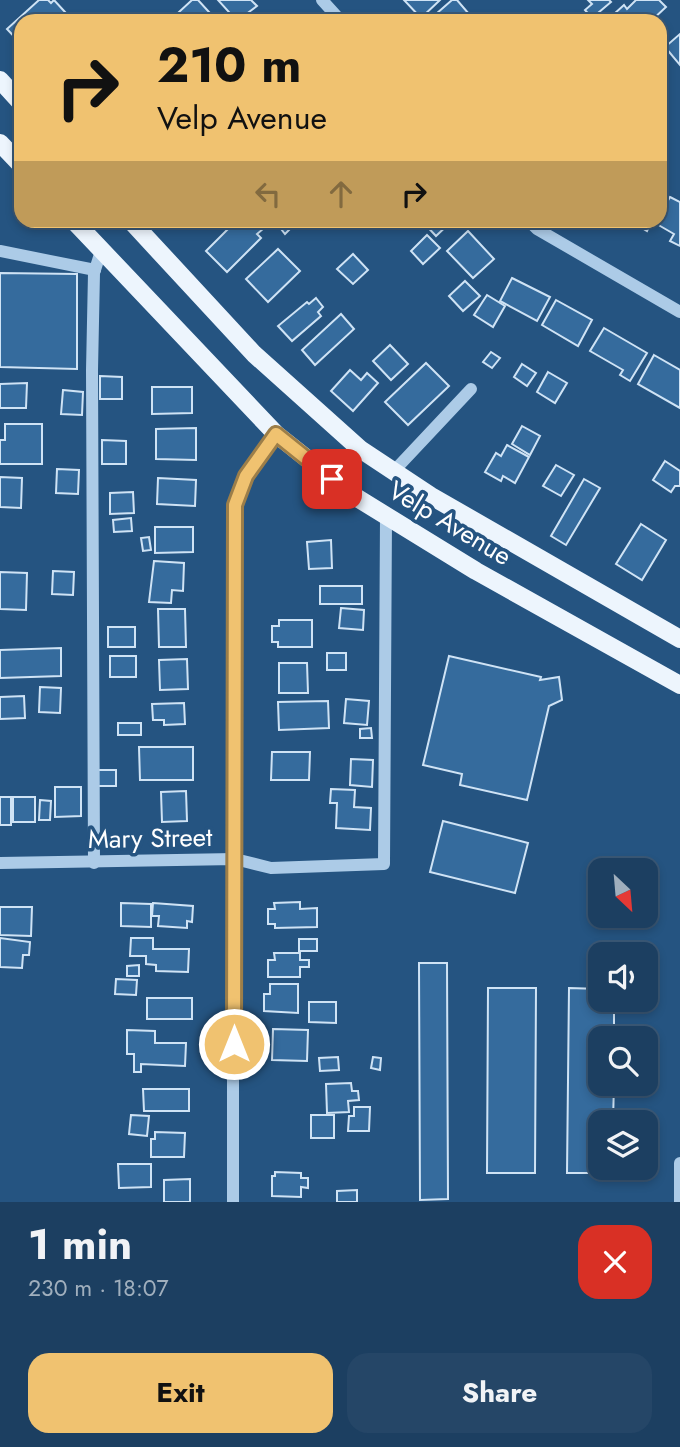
<!DOCTYPE html>
<html lang="en">
<head>
<meta charset="utf-8">
<style>
  :root { --surface:#1c3f61; --page:#254667; --text:#f1f3f6; --muted:#a0afbd; --line:#3a5876; --accent:#f0c270 }
  body { margin:0; font-family:Jost,sans-serif; background:var(--page); color:var(--text); height:100vh; display:flex; flex-direction:column; font-size:26px; white-space:nowrap }
  * { box-sizing:border-box; margin:0 }
  p { font-size:23px; color:var(--muted) }
  .icon { flex:none; width:38px; height:38px; fill:none; stroke:currentColor; stroke-width:2; stroke-linecap:round; stroke-linejoin:round }
  .map { position:relative; height:1202px; overflow:hidden }
  .drawer { display:flex; flex-direction:column; background:var(--surface); flex:1 }
  .drawer>* { flex:none }
  .hud { position:absolute; left:14px; top:14px; width:653px; height:214px; border-radius:21px; box-shadow:0 4px 10px #0003,0 0 0 2px var(--line); background:#f0c270; color:#111; overflow:hidden }
  .needle { width:46px; rotate:154deg }
  .buttons { position:absolute; left:588px; top:858px; display:grid; gap:14px }
  .buttons a { display:grid; place-items:center; width:70px; height:70px; border-radius:14px; background:var(--surface); box-shadow:0 4px 10px #0003,0 0 0 2px var(--line); font-size:35px }
  .pin { position:absolute; display:grid; place-items:center; width:60px; height:60px; color:#fff; margin:-30px; border-radius:14px; box-shadow:0 4px 10px #0006 }
  .me { position:absolute; width:77px; margin:-38px; rotate:0deg; stroke-linejoin:round; filter:drop-shadow(0 0 5px #0008) }
  .turn { display:flex; align-items:center; gap:24px; height:147px; padding:0 28px; font-size:32px }
  .turn .icon { width:91px; height:91px; stroke-width:2.5 }
  .turn b { display:block; font-size:49px; line-height:60px }
  .lanes { display:flex; align-items:center; height:66px; padding:0 28px; background:#0003; justify-content:center; gap:35px; direction:ltr }
  .lanes .off { opacity:.35 }
  .round { display:grid; place-items:center; flex:none; width:74px; height:74px; border-radius:21px; background:var(--page) }
  .headline { display:flex; align-items:center; justify-content:space-between; height:119px; padding:0 28px }
  h1 { font-size:42px; font-weight:700; line-height:52px }
  .button { display:flex; gap:14px; margin-top:auto; padding:14px 28px }
  .button a { flex:1; height:80px; border-radius:21px; background:var(--accent); color:#111; font-size:28px; font-weight:700; line-height:80px; text-align:center }
  .button a+a { background:var(--page); color:var(--text) }
  .map>svg:first-child { display:block }
  .building { fill:#356b9d; stroke:#cfe3f5; stroke-width:2 }
  .lines { fill:none; stroke-linecap:round; stroke-linejoin:round }
  .minor { stroke:#accbe7; stroke-width:12 }
  .major { stroke:#edf5fd; stroke-width:18 }
  .route-casing { stroke:#9c7e49; stroke-width:18 }
  .route { stroke:#f0c270; stroke-width:12 }
  .labels { text-anchor:middle; stroke-width:7; stroke-linejoin:round; paint-order:stroke }
  .street-label { font-size:26px; fill:#fff; stroke:#255481 }
</style>
</head>
<body>
<div class="map">
<svg width="680" height="1202" viewBox="0 0 680 1202">
  <rect width="100%" height="100%" fill="#255481"/>
  <g class="building">
    <polygon points="39,0 48,0 51,3 54,0 65,12 55,21 21,21 21,44 7,29"/>
    <polygon points="192,0 198,0 209,12 200,21 188,21 179,12"/>
    <polygon points="218,0 251,0 257,6 237,21"/>
    <polygon points="404,0 440,0 421,18"/>
    <polygon points="452,0 457,0 475,21 428,21"/>
    <polygon points="588,0 609,0 611,2 592,18 585,10 592,4"/>
    <polygon points="636,0 659,0 666,7 651,21 621,21 614,14 624,5 627,9"/>
    <polygon points="680,34 680,65 665,47"/>
    <polygon points="670,197 680,202 680,246 670,241 674,234 655,223"/>
    <polygon points="237,220 245,220 251,226 256,221 263,229 257,234 261,238 227,272 206,251"/>
    <polygon points="274,220 299,220 285,234"/>
    <polygon points="421,220 453,220 436,236"/>
    <polygon points="629,220 652,220 647,231"/>
    <polygon points="468,231 494,259 473,278 447,251"/>
    <polygon points="427,235 440,248 423,264 411,251"/>
    <polygon points="278,249 300,271 268,302 246,279"/>
    <polygon points="353,254 368,270 353,284 337,269"/>
    <polygon points="0,273 77,274 77,369 0,367"/>
    <polygon points="512,278 550,297 537,321 500,301"/>
    <polygon points="465,281 480,296 463,311 449,296"/>
    <polygon points="487,295 505,306 493,327 474,315"/>
    <polygon points="316,298 323,307 318,312 321,316 292,341 278,326 307,302 309,304"/>
    <polygon points="556,300 592,320 578,346 542,325"/>
    <polygon points="341,314 354,329 315,365 302,350"/>
    <polygon points="604,328 647,353 630,381 620,375 623,370 590,351"/>
    <polygon points="390,345 408,364 391,380 373,361"/>
    <polygon points="491,352 500,358 492,368 483,362"/>
    <polygon points="654,355 680,370 680,408 638,384"/>
    <polygon points="426,363 449,386 408,425 385,402"/>
    <polygon points="522,364 536,373 527,386 514,377"/>
    <polygon points="350,370 361,380 367,373 378,383 353,411 331,391"/>
    <polygon points="548,372 567,383 555,403 537,392"/>
    <polygon points="100,376 122,377 122,399 100,399"/>
    <polygon points="27,383 26,408 0,408 0,384"/>
    <polygon points="152,387 192,387 192,413 152,414"/>
    <polygon points="63,390 83,392 82,415 61,414"/>
    <polygon points="5,424 42,424 42,464 0,464 0,440 5,440"/>
    <polygon points="522,426 540,436 530,455 512,444"/>
    <polygon points="196,428 196,460 156,459 156,429"/>
    <polygon points="102,440 126,441 126,464 102,464"/>
    <polygon points="507,445 529,457 515,483 503,476 501,481 485,472 496,453 501,456"/>
    <polygon points="665,461 680,471 680,486 675,486 671,492 653,480"/>
    <polygon points="556,465 574,475 561,496 543,486"/>
    <polygon points="57,469 79,470 78,494 56,493"/>
    <polygon points="0,477 22,478 21,508 0,507"/>
    <polygon points="158,478 196,480 195,506 157,504"/>
    <polygon points="584,479 600,488 566,545 551,536"/>
    <polygon points="133,492 134,513 110,514 110,493"/>
    <polygon points="131,518 132,531 114,532 113,520"/>
    <polygon points="641,524 666,540 642,580 616,564"/>
    <polygon points="155,527 193,527 193,552 155,553"/>
    <polygon points="149,537 151,550 143,551 141,538"/>
    <polygon points="331,540 332,568 309,569 307,542"/>
    <polygon points="154,561 184,563 183,591 172,590 171,603 149,602"/>
    <polygon points="53,571 74,572 73,595 52,594"/>
    <polygon points="0,572 27,573 26,610 0,609"/>
    <rect x="320" y="586" width="42" height="18"/>
    <polygon points="341,608 364,610 363,630 339,628"/>
    <polygon points="158,609 185,609 186,647 159,647"/>
    <polygon points="279,620 312,620 312,647 278,647 278,642 272,642 272,626 279,626"/>
    <rect x="108" y="627" width="27" height="20"/>
    <polygon points="61,648 61,676 0,678 0,650"/>
    <rect x="327" y="653" width="19" height="17"/>
    <rect x="110" y="656" width="26" height="21"/>
    <polygon points="449,656 541,677 540,680 559,677 562,700 549,706 527,800 460,785 462,774 423,765"/>
    <polygon points="187,659 188,689 160,690 159,660"/>
    <polygon points="279,663 307,663 308,693 279,693"/>
    <polygon points="40,687 61,688 60,713 39,712"/>
    <polygon points="24,696 25,718 0,719 0,697"/>
    <polygon points="346,699 369,701 367,725 344,723"/>
    <polygon points="328,701 329,728 279,730 278,702"/>
    <polygon points="184,703 185,724 164,725 164,720 153,720 152,704"/>
    <rect x="118" y="723" width="23" height="12"/>
    <polygon points="371,728 372,738 360,738 360,729"/>
    <polygon points="139,747 193,747 193,780 140,780"/>
    <polygon points="272,752 310,752 309,780 271,780"/>
    <polygon points="351,759 373,760 372,787 350,785"/>
    <rect x="98" y="770" width="18" height="16"/>
    <polygon points="55,787 81,787 81,816 55,817"/>
    <polygon points="331,789 355,790 354,807 371,808 370,830 336,828 337,803 330,803"/>
    <polygon points="186,791 187,821 162,822 161,792"/>
    <rect x="0" y="797" width="11" height="28"/>
    <rect x="13" y="797" width="22" height="25"/>
    <polygon points="40,800 51,801 50,820 39,820"/>
    <polygon points="443,821 528,843 515,893 430,872"/>
    <polygon points="300,902 300,909 317,908 317,927 275,928 275,924 268,924 268,909 275,909 274,903"/>
    <polygon points="121,903 151,904 151,927 121,926"/>
    <polygon points="153,903 193,906 192,922 187,921 187,928 158,926 159,916 152,916"/>
    <polygon points="0,907 32,907 31,936 0,935"/>
    <polygon points="0,938 30,942 29,955 23,955 22,968 0,967"/>
    <polygon points="131,938 153,938 153,949 189,949 188,972 156,971 156,965 146,964 146,956 130,956"/>
    <rect x="299" y="939" width="18" height="12"/>
    <polygon points="274,953 300,953 300,960 309,960 309,967 300,967 300,977 268,977 268,960 275,960"/>
    <polygon points="419,963 447,963 448,1199 420,1200"/>
    <polygon points="139,965 139,976 127,976 127,966"/>
    <polygon points="116,979 137,980 136,995 115,994"/>
    <polygon points="270,984 298,984 298,1013 264,1011 264,994 270,994"/>
    <polygon points="488,988 536,988 535,1173 487,1173"/>
    <polygon points="569,988 600,989 600,999 614,999 614,1038 600,1038 600,1083 614,1083 613,1122 600,1122 600,1167 613,1167 613,1173 567,1173"/>
    <rect x="147" y="998" width="45" height="21"/>
    <polygon points="309,1002 336,1002 336,1023 309,1022"/>
    <polygon points="273,1029 308,1030 307,1061 272,1060"/>
    <polygon points="127,1030 155,1031 155,1043 186,1043 185,1066 141,1064 141,1072 134,1072 134,1054 127,1054"/>
    <polygon points="338,1057 339,1070 320,1071 319,1058"/>
    <polygon points="373,1057 381,1058 380,1070 371,1068"/>
    <polygon points="351,1083 352,1091 358,1091 359,1100 348,1101 349,1112 327,1113 326,1084"/>
    <polygon points="143,1089 189,1089 189,1111 144,1111"/>
    <polygon points="354,1107 370,1107 369,1131 348,1131 349,1116 354,1116"/>
    <polygon points="131,1115 149,1116 147,1136 129,1134"/>
    <rect x="311" y="1115" width="23" height="23"/>
    <polygon points="155,1132 185,1133 184,1157 151,1157 151,1139 155,1139"/>
    <polygon points="118,1164 151,1164 151,1187 119,1188"/>
    <polygon points="275,1172 301,1173 301,1178 308,1178 308,1188 301,1187 301,1197 272,1196 272,1176 275,1176"/>
    <polygon points="190,1179 190,1202 164,1202 164,1180"/>
    <polygon points="357,1190 357,1202 337,1202 337,1191"/>
  </g>
  <g class="lines">
    <g class="minor">
      <polyline points="322,0 341,21"/>
      <polyline points="528,220 537,229 680,312"/>
      <polyline points="0,251 95,270"/>
      <polyline points="393,472 471,389"/>
      <polyline points="0,863 235,859 271,868 384,864 386,517"/>
      <polyline points="94,863 92,370 94,273 101,251"/>
      <path d="M233,1202V528C237,489 251,463 276,434"/>
      <polyline points="680,1202 680,1163"/>
    </g>
    <g class="major">
      <polyline points="0,80 21,103"/>
      <polyline points="0,143 21,165"/>
      <polyline points="73,220 276,434 354,496 476,571 680,685"/>
      <polyline points="130,220 254,354 360,449 431,496 680,639"/>
    </g>
  </g>
  <g class="lines">
    <g class="route-casing">
      <polyline id="route" points="234,1044 235,505 246,476 276,434 332,479"/>
    </g>
    <use href="#route" class="route"/>
  </g>
  <g class="labels">
    <g class="street-label">
      <text transform="translate(450 523) rotate(31)" y="9">Velp Avenue</text>
      <text transform="translate(150 838) rotate(-1)" y="9">Mary Street</text>
    </g>
  </g>
</svg>
<div class="buttons">
<a><svg class="needle" viewBox="-14 -14 28 28"><path d="M0-13l5 13h-10z" fill="#e53935"/><path d="M0 13l5-13h-10z" fill="#a0afbd"/></svg></a>
<a><svg class="icon" aria-label="sound" viewBox="0 0 24 24"><path d="M4 9h4l5-4v14l-5-4H4zM17 9q2 3 0 6"/></svg></a>
<a><svg class="icon" aria-label="search" viewBox="0 0 24 24"><circle cx="10" cy="10" r="6"/><path d="M15 15l6 6"/></svg></a>
<a><svg class="icon" aria-label="layers" viewBox="0 0 24 24"><path d="M12 4l9 5-9 5-9-5zM3 14l9 5 9-5"/></svg></a>
</div>
<div class="pin" style="left:332px;top:479px;background:#d93025"><svg class="icon" aria-label="arrive" viewBox="0 0 24 24"><path d="M6 21V4h12l-3 4 3 4H6"/></svg></div>
<svg class="me" style="left:234px;top:1044px" viewBox="-20 -20 40 40"><circle r="17" fill="#f0c270" stroke="#fff" stroke-width="3"/><path d="M0-11L8 9 0 5-8 9z" fill="#fff"/></svg>
<div class="hud">
<div class="turn"><svg class="icon" aria-label="right" viewBox="0 0 24 24"><path d="M7 20v-9h11M14 6l5 5-5 5"/></svg><div><b>210 m</b>Velp Avenue</div></div>
<div class="lanes"><svg class="icon off" aria-label="left" viewBox="0 0 24 24"><path d="M17 20v-9H6M10 6l-5 5 5 5"/></svg><svg class="icon off" aria-label="ahead" viewBox="0 0 24 24"><path d="M12 20V5M6 11l6-6 6 6"/></svg><svg class="icon" aria-label="right" viewBox="0 0 24 24"><path d="M7 20v-9h11M14 6l5 5-5 5"/></svg></div>
</div>
</div>
<section class="drawer">
<div class="headline"><div><h1>1 min</h1><p>230 m · 18:07</p></div><a class="round" style="background:#d93025;color:#fff"><svg class="icon" aria-label="close" viewBox="0 0 24 24"><path d="M6 6l12 12M18 6L6 18"/></svg></a></div>
<div class="button"><a>Exit</a><a>Share</a></div>
</section>
</body>
</html>
